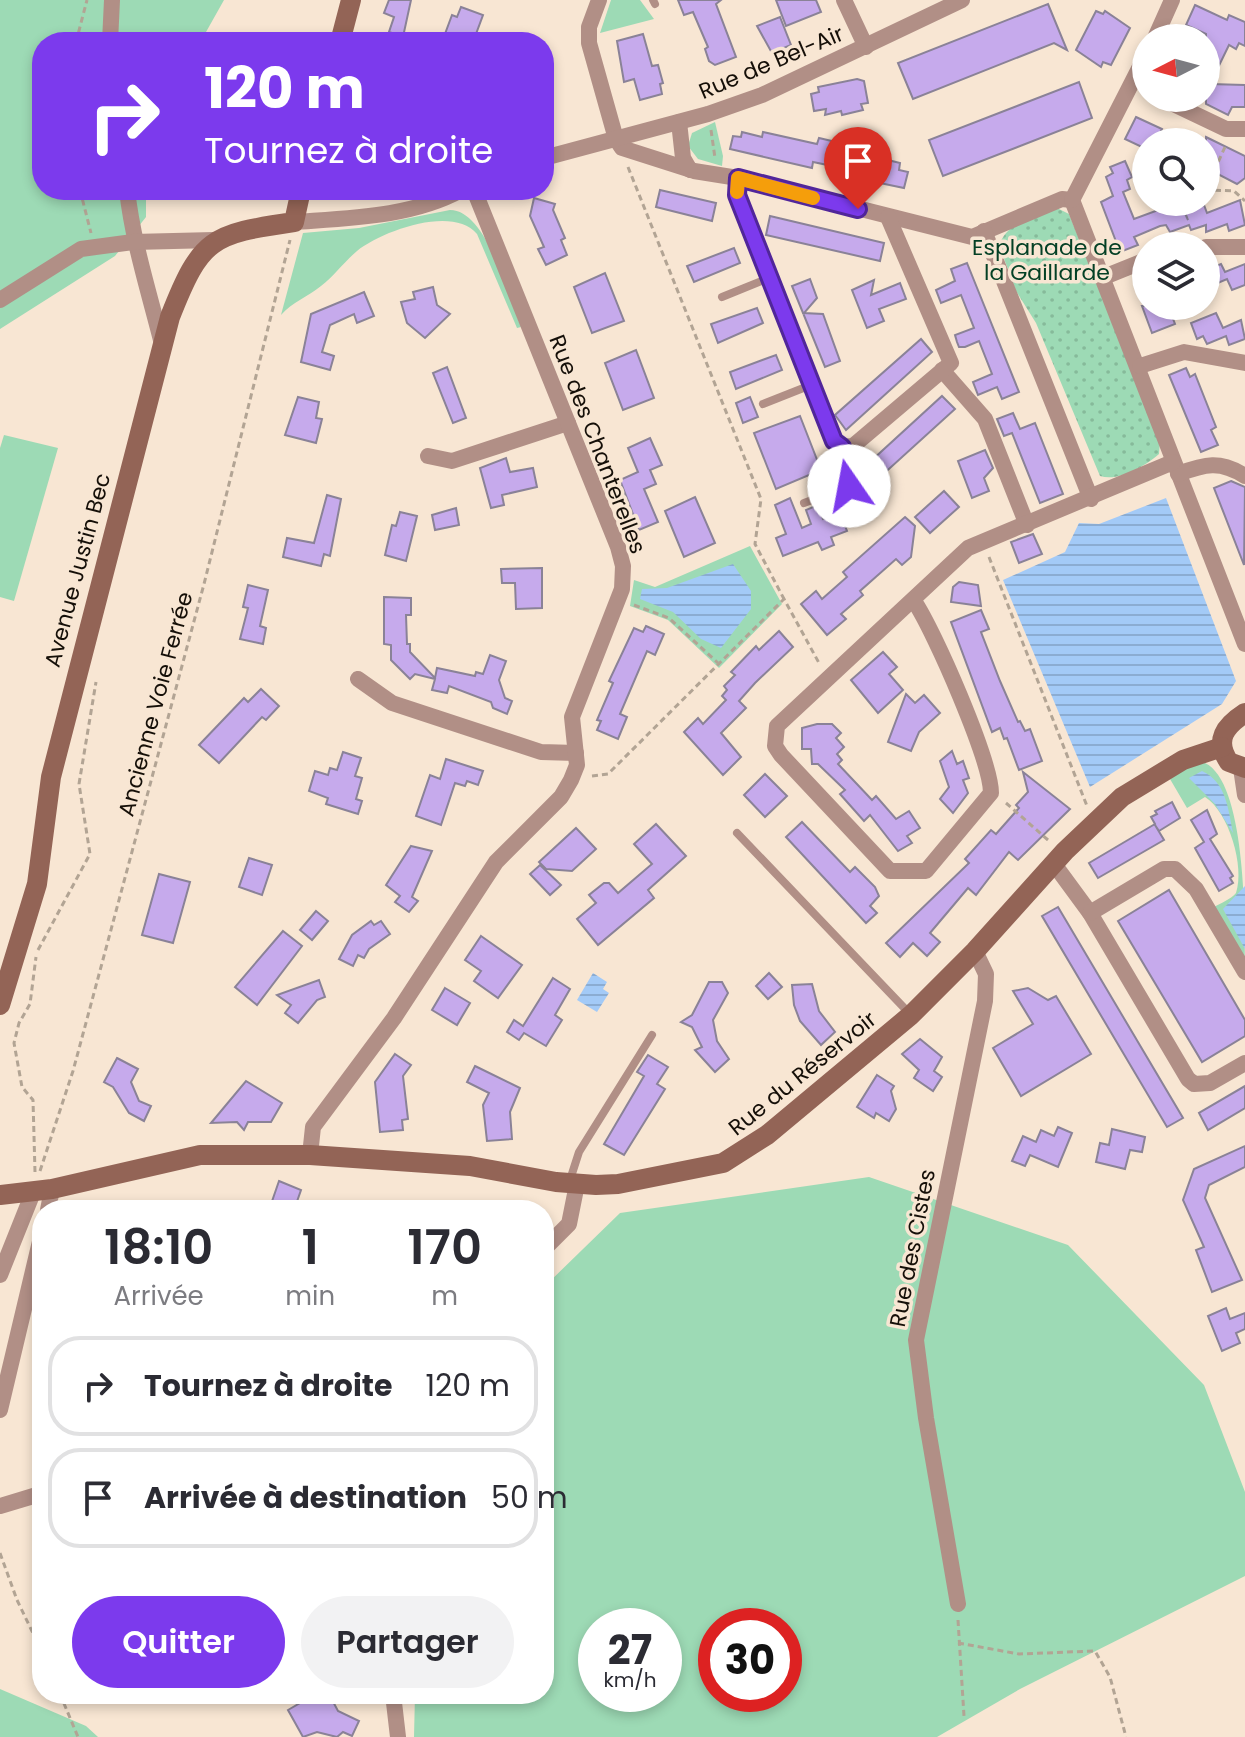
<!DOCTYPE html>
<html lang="fr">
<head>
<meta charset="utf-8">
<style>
  :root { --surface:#fff; --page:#f2f2f3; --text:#2b2b33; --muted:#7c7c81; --line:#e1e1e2; --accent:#7c3aed }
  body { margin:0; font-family:Poppins,sans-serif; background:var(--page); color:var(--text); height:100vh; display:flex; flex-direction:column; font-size:30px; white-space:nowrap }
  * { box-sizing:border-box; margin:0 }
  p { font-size:26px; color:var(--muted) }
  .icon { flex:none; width:44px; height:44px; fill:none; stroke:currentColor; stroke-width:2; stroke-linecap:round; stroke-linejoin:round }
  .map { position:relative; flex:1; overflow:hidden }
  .details { position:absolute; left:32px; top:1200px; width:522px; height:504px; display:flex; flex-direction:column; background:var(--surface); border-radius:32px; box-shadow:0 4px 12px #0003 }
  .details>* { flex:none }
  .hud { position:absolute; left:32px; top:32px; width:522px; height:168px; border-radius:32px; box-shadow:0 4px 12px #0003; background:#7c3aed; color:#fff; overflow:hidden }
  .needle { width:52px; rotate:264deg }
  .buttons { position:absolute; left:1132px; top:24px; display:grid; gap:16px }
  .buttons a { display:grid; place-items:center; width:88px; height:88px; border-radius:50%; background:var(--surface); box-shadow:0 4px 12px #0003; font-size:40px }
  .speed { position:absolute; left:578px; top:1608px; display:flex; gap:16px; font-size:40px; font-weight:700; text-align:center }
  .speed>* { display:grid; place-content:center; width:104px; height:104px; border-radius:50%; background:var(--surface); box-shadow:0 4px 12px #0003; line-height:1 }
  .speed small { font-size:20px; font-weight:400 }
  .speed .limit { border:12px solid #d22; background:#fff; color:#111 }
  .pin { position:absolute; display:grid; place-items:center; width:68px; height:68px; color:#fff; margin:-82px -34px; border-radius:50% 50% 50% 0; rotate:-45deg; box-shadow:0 0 8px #0007 }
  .pin .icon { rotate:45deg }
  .me { position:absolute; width:88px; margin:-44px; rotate:348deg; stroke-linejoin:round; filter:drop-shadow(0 0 6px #0008) }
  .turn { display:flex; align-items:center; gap:28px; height:168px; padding:0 40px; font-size:36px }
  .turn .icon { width:104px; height:104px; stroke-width:2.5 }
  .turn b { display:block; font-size:56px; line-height:68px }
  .eta { display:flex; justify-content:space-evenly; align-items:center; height:136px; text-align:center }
  .eta b { font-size:48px; font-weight:600; line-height:56px }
  .button { display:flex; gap:16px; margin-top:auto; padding:16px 40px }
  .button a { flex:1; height:92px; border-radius:48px; background:var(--accent); color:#fff; font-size:32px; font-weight:600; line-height:92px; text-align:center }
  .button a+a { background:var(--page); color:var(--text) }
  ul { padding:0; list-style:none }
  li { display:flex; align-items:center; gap:24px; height:100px; margin:0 16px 12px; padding:0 24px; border:4px solid var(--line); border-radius:32px }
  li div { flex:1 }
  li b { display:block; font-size:30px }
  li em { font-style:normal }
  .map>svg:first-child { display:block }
  .grass { fill:#9ddab5; fill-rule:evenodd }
  .park { fill:url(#park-dots) }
  .water { fill:url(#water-rules) }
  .building { fill:#c6aaec; stroke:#8a8297; stroke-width:2 }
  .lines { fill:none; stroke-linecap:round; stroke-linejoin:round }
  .path { stroke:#b2a494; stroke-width:3; stroke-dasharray:6 4; stroke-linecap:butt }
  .lane { stroke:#b18f86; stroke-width:8 }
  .street { stroke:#b18f86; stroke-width:16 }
  .secondary { stroke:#936456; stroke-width:20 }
  .route-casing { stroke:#51269a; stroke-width:20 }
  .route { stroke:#7c3aed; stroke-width:14 }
  .slow { stroke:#f59e0b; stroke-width:14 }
  .labels { text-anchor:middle; stroke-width:7; stroke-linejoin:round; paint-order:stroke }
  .street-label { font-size:22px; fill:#150f08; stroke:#f8e6d3 }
  .park-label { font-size:22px; fill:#044025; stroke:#f8e6d3 }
</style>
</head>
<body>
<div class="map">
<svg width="1245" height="1737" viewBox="0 0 1245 1737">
  <defs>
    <pattern id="park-dots" width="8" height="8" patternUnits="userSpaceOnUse" patternTransform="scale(2)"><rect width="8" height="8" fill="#9ddab5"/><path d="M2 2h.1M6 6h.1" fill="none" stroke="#86ba9a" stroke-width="1.8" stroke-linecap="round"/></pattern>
    <pattern id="water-rules" width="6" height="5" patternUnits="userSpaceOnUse" patternTransform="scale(2)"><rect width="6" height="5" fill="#a3caf7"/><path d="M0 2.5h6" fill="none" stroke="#8bacd2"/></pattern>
  </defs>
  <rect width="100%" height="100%" fill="#f8e6d3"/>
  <g class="grass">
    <polygon points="0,0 224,0 206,32 146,39 146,42 42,42 42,190 146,190 146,217 115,256 0,329"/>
    <polygon points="611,0 640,0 654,19 600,33"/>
    <polygon points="715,122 723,156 722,166 698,159 688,146 692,133"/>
    <path d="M450,210C487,210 508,296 521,327L517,328L477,234C453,205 382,231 357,251C344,262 334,276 321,286C308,297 292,302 281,315L303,233L359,228Z"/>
    <polygon points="4,435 58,448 14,601 0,597 0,448"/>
    <polygon points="750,546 782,604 719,668 668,620 630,606 634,580 655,587"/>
    <path d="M1205,763C1245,782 1245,915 1245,958L1214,907C1221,903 1231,899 1236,893C1245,867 1229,812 1205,797L1187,808L1170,779L1192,765Z"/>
    <path d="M869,1177L1068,1245L1204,1385L1245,1492V1576L1020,1689L937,1737H414L415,1694H544V1287L620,1213ZM596,1626H664V1694H596ZM716,1626H784V1694H716Z"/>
    <polygon points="0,1689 86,1726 98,1737 0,1737"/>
  </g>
  <path class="park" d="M1057,208L1069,214L1160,441L1159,454C1145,466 1119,482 1100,476L1036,323L1016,291L999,245C1008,221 1034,217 1057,208Z"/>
  <g class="water">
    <polygon points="1166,498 1236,681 1222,704 1090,787 1003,580 1065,552 1079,523 1099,524"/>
    <polygon points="733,564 751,591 751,609 721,648 701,639 673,612 640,599 642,589 667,588"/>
    <path d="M1202,771C1226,782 1228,808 1233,833L1215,804L1189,778Z"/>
    <polygon points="1245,886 1245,949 1223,909"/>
    <polygon points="593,973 607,982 603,989 609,993 597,1012 577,1000"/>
  </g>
  <g class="building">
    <polygon points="389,0 411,0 403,37 389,32 394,17 384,13"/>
    <polygon points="678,0 721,0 716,4 736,57 715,65 709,61 705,49 708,47 693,12 684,15"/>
    <polygon points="776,0 816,0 821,12 786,26"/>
    <polygon points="1048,4 1067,50 1054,43 913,99 898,63"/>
    <polygon points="1195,5 1227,20 1229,15 1245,22 1245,46 1239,43 1236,49 1229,45 1210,84 1245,85 1245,107 1232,107 1228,115 1206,104 1206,34 1186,25"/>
    <polygon points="461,7 483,15 473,42 442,42 452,15 457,17"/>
    <polygon points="1096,11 1103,14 1105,11 1130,28 1111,65 1103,62 1101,67 1076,50"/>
    <polygon points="780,17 791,45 772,53 757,26"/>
    <polygon points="643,34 652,66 658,65 663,83 660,84 662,94 640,100 634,79 624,82 617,41"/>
    <polygon points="857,79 864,81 868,103 861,104 863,110 842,115 841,111 825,115 826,109 814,111 811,94 819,92 818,87"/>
    <polygon points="1079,82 1092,118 943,176 929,140"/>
    <polygon points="1136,117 1162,129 1155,142 1146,142 1146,149 1125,139"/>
    <polygon points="742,132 762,137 763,132 817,144 819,138 882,153 880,158 900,163 899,170 908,172 904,188 875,182 876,177 856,171 813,162 812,168 730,149 733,136 741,137"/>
    <polygon points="1206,137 1245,156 1245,178 1237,184 1206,168"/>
    <polygon points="1125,161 1132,177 1127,180 1130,189 1123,192 1134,219 1180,202 1188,220 1185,212 1204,205 1207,213 1240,200 1245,225 1229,231 1227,224 1206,232 1206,225 1191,230 1189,225 1170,232 1166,225 1160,226 1134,237 1138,245 1120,252 1101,202 1113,196 1106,177 1113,173 1110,167"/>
    <polygon points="660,190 716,203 712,221 656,207"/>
    <polygon points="534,198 555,204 553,210 565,238 561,240 567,255 546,265 538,249 544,247 530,216"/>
    <polygon points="770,216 884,243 880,261 766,235"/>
    <polygon points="734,248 740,263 694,282 687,266"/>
    <polygon points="967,263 1019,392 1002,399 997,387 978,395 973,382 992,374 979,341 965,347 959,347 957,342 955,335 974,328 961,295 941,303 936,290 955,281 951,269"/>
    <polygon points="1221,264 1225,272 1245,264 1245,285 1232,290 1227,279 1206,288 1206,270"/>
    <polygon points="605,273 624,321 592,333 574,287"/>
    <polygon points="810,279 817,298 804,313 823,314 840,361 825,367 792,286"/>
    <polygon points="874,280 871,295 900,283 906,299 879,309 884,321 867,328 852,290"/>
    <polygon points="433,287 437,305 450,314 425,338 407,323 401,302 415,299 413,292"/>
    <polygon points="364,292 374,316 357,323 354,314 330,325 322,352 334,356 330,370 301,362 311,314"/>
    <polygon points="1142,306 1168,306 1175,324 1152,333"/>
    <polygon points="757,308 763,323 718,343 711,324"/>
    <polygon points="1216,313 1223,328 1241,320 1245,339 1229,345 1226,336 1207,344 1203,336 1197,339 1191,323"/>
    <polygon points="921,339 932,352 846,430 835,415"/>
    <polygon points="636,350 654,398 623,410 605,363"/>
    <polygon points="776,355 782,370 736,389 730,372"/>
    <polygon points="447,367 466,418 453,423 433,373"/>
    <polygon points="1186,368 1190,377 1195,374 1216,427 1211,430 1218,445 1201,452 1169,375"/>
    <polygon points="942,396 955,409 868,488 859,472"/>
    <polygon points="298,397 319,402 316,418 322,419 316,443 285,435"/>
    <polygon points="750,397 758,417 743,423 736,403"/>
    <polygon points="1013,413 1020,429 1035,423 1063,494 1040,503 1012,433 1004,436 997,419"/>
    <polygon points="800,416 821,470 776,489 754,433"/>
    <polygon points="650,438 662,465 650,470 656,484 644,489 658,522 639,530 620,480 638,472 628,448"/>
    <polygon points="985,450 993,468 984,478 989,491 972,498 958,461"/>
    <polygon points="506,458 510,472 533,468 537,487 502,495 504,505 491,508 480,468"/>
    <polygon points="1231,481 1245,487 1244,565 1214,488"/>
    <polygon points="944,491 959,507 930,533 915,517"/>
    <polygon points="327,495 341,499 330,556 324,554 321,566 283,557 287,538 314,543"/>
    <polygon points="695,497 715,543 684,557 665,511"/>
    <polygon points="790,498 802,528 811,524 806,510 818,505 823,519 840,513 847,531 831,537 834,545 822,550 818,542 783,556 776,538 786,534 775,505"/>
    <polygon points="456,508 459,525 435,530 432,515"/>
    <polygon points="400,512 417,516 406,561 385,555 392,525 396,526"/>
    <polygon points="905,517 915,526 911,557 902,565 896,559 860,591 863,595 841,614 846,619 827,635 801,604 816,591 822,599 847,577 843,572"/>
    <polygon points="1033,534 1042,554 1019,563 1011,542"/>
    <polygon points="542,568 542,608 516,609 515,583 502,583 501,569"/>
    <polygon points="959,582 978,585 981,606 951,602 953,587"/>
    <polygon points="248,585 268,590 260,626 266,628 263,644 240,639 248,608 243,607"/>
    <polygon points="384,597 411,598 411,615 406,615 407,644 410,644 410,652 435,678 437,668 475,676 476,672 483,674 490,655 506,661 499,680 505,698 512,701 507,714 493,708 491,702 449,686 447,693 432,690 435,679 415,674 410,679 391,660 391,645 384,644"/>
    <polygon points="981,610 989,629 981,632 1000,681 1018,722 1020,721 1025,731 1030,729 1042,761 1019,770 1007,738 1004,739 1000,728 992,732 951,622"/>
    <polygon points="646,626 664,634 655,655 647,651 620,714 627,717 618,739 597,730 601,721 597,720 613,683 609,681 634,628 643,632"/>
    <polygon points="779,631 793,647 755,683 739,701 746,708 721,733 741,757 723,775 684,732 698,718 703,724 726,700 722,696 727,690 724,686 735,675 731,672 756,646 759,650"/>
    <polygon points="883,652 897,667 889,674 903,690 878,713 851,680"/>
    <polygon points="261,689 279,706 266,720 262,717 219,763 199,745 244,698 248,702"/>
    <polygon points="906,694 915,703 924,695 940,713 919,732 911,751 888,742"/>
    <polygon points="817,724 832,724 841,733 836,738 844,747 837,754 842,760 838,764 872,800 876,796 896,819 909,811 920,828 907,836 912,843 898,851 870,815 864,821 840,794 845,790 818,764 812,764 811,749 802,749 802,728"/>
    <polygon points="952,751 957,764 963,761 969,778 963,780 968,793 953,813 940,799 949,787 940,761"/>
    <polygon points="343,752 361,758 355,776 362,778 356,799 362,801 358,814 326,804 328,798 309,791 315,771 328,775 330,768 337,770"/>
    <polygon points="446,759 483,771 478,785 467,781 465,786 455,783 441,825 416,816 430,775 440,779"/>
    <polygon points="1023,772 1070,809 1018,860 1009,852 976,895 968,888 930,933 940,942 927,956 913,943 900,957 886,943 969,863 965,859 991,830 996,834 1019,808 1016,805 1028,792"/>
    <polygon points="765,774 787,796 765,817 744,795"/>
    <polygon points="1172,802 1180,818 1159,831 1155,825 1164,840 1098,878 1089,863 1155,824 1151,817 1157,814 1155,811"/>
    <polygon points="1207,810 1217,834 1210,839 1233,876 1230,878 1233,883 1219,891 1195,848 1204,842 1191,820"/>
    <polygon points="802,822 850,872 855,867 875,887 879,896 870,906 877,913 866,923 786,837"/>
    <polygon points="656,824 686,856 648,890 654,898 598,945 577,919 596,903 589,895 604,883 609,883 618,893 652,864 634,844"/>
    <polygon points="576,828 596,849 572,871 546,869 539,862"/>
    <polygon points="411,846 432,851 412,897 418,901 409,912 395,902 400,896 386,885"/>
    <polygon points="249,858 272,865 262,895 239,887"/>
    <polygon points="540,865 561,885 550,895 530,874"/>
    <polygon points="159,874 190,882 173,943 142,935"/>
    <polygon points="1169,890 1245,1020 1245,1036 1202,1062 1118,921"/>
    <polygon points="1058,907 1183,1118 1167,1127 1042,916"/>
    <polygon points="316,911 328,921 312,940 300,930"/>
    <polygon points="371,921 374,925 381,921 390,934 369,949 364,958 358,955 353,966 339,959 352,935"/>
    <polygon points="283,931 302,946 257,1005 235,987"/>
    <polygon points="481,936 522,965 498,998 474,981 481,971 465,960"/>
    <polygon points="769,973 782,987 768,999 756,986"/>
    <polygon points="553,978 570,989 555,1015 562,1020 546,1046 524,1033 519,1040 507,1032 514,1020 523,1026"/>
    <polygon points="319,980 325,997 317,1000 298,1023 285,1013 291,1005 277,995"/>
    <polygon points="709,982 722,982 728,993 713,1020 717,1041 729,1059 715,1072 695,1050 702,1047 692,1027 681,1022 692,1015"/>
    <polygon points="812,984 819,1011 835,1032 821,1045 800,1021 794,1005 792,985"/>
    <polygon points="445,988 470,1003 457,1025 432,1010"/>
    <polygon points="1028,988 1048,1000 1056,996 1091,1054 1021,1096 993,1048 1033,1024 1013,991"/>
    <polygon points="920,1039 942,1057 934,1071 942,1077 933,1091 914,1078 919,1070 902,1054"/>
    <polygon points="395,1054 411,1065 403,1076 408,1119 402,1120 403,1130 380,1132 375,1082"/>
    <polygon points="648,1055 668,1067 657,1084 665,1089 624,1155 604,1144 644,1076 637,1072"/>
    <polygon points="117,1058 138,1069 131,1082 139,1101 151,1106 144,1121 129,1113 113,1087 104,1082"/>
    <polygon points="475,1066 520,1088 510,1112 512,1139 487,1141 483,1105 489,1093 467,1082"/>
    <polygon points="877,1075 894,1086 891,1091 896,1109 889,1121 876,1113 874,1118 857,1107"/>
    <polygon points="246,1081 282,1103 271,1122 248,1122 244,1130 237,1122 211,1123"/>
    <polygon points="1245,1086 1245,1108 1208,1130 1199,1113"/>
    <polygon points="1058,1127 1072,1133 1058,1167 1030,1155 1025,1166 1012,1161 1023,1136 1036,1142 1041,1130 1054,1136"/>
    <polygon points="1112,1129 1145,1137 1142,1152 1130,1150 1125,1169 1096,1162 1100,1143 1109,1145"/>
    <polygon points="1245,1146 1245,1167 1209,1185 1205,1198 1242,1280 1212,1292 1196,1250 1204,1247 1183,1200 1194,1169"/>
    <polygon points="279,1181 301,1190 294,1210 269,1210"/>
    <polygon points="1226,1308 1230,1319 1245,1313 1245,1329 1236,1333 1240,1343 1222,1351 1208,1316"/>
    <polygon points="302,1694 329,1694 338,1711 359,1721 352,1736 343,1732 337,1737 317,1732 303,1737 288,1710 305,1700"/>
  </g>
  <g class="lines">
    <g class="path">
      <polyline points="76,42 87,0"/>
      <polyline points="711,130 715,158"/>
      <polyline points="1225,147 1209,182 1212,190 1234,191 1245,201"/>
      <polyline points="628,167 761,499 755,544 784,599"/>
      <polyline points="80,190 91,233"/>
      <polyline points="989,557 1087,806"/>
      <polyline points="634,605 669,618 718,663"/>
      <polyline points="592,776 608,774 784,599 819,663"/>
      <polyline points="1006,803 1048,840"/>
      <polyline points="38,950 90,854 79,784 96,682"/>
      <polyline points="40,1171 73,1071 204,584 290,240"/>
      <polyline points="35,1172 33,1100 22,1087 14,1043 19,1023 30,1004 36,957"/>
      <polyline points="0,1553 17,1600 42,1652"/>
      <polyline points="958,1620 964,1716"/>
      <polyline points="958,1643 1019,1654 1095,1651 1110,1677 1126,1737"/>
      <polyline points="60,1694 78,1737"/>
    </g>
    <g class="lane">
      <polyline points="653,0 655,4"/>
      <polyline points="722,297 769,278"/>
      <polyline points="763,404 811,385"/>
      <polyline points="804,503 849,486"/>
      <polyline points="737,833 910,1014"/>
      <polyline points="569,1183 579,1152 652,1035"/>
    </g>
    <g class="street">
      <polyline points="599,0 589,27 589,43 616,139 622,148 694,171 738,178 972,237 1062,199 1072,200"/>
      <polyline points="844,0 866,47"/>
      <polyline points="1155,38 1172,0"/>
      <polyline points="110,42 112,0"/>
      <polyline points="1161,98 1226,129 1245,129"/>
      <polyline points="679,122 683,158 690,170"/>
      <polyline points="544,158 708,114 762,95 962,0"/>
      <polyline points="738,178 737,195 834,441 842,447 853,495"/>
      <path d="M127,190C133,243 149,292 162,344"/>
      <polyline points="1072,200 1245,644"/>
      <polyline points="1072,200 1146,55"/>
      <path d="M294,222C349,218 412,217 461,190"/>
      <polyline points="984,231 1091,499"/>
      <polyline points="1206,247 1245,247"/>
      <polyline points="1104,277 1146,260"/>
      <polyline points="0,300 81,249 133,242 214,240"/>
      <polyline points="1140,366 1184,352 1245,363"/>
      <polyline points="942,370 985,419 1027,525"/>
      <polyline points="842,447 853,446 951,363 888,217"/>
      <polyline points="428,456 452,461 568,423"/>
      <path d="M1178,474C1205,464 1220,460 1245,476"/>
      <path d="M914,601C934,630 991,761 991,793L926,871H890L781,755L775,746L777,726L968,548L1173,462"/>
      <polyline points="358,679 392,703 541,752 576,753"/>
      <polyline points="1241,768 1245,795"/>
      <polyline points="1054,864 1090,913 1188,1079 1194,1084 1210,1083 1245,1063"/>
      <polyline points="1090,913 1164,869 1175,869 1196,889 1245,972"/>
      <polyline points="310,1155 313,1127 394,1018 496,862 561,797 571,780 577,765 572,717 622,589 623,566 618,547 474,190"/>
      <polyline points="48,1210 52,1189"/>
      <polyline points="544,1249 569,1224 577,1184"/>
      <polyline points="0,1275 34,1190"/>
      <polyline points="0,1410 42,1233"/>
      <polyline points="0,1506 40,1494"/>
      <polyline points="958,1604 926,1418 916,1340 985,1001 986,974 975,951"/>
      <polyline points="393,1694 398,1737"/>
    </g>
    <g class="secondary">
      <polyline points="340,42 351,0"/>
      <path d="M1245,713C1225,726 1214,740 1229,762L1245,768"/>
      <path d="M0,1005L37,884L51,777L170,317C201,238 211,234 294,222L301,190"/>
      <polyline points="0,1195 52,1189 200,1155 310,1155 470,1166 556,1182 596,1185 618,1184 723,1163 767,1135 911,1015 975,951 1065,851 1122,797 1183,760 1222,747"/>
    </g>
  </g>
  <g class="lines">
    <g class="route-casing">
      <polyline id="route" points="849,486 842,447 834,441 737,195 738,178 858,209"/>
    </g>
    <use href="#route" class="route"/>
    <polyline class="slow" points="737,192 738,178 813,198"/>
  </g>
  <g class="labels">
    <g class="street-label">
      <text transform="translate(771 62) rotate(-23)" y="8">Rue de Bel-Air</text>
      <text transform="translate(598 444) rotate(69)" y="8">Rue des Chanterelles</text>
      <text transform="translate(77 570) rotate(-75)" y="8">Avenue Justin Bec</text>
      <text transform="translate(155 704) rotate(-75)" y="8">Ancienne Voie Ferrée</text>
      <text transform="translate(802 1073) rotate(-39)" y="8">Rue du Réservoir</text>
      <text transform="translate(912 1248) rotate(-79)" y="8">Rue des Cistes</text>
    </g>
    <g class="park-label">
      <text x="1047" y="255">Esplanade de<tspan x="1047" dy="25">la Gaillarde</tspan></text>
    </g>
  </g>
</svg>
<div class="buttons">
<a><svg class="needle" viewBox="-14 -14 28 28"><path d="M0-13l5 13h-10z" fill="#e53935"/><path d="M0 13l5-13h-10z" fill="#7c7c81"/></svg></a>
<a><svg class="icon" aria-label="search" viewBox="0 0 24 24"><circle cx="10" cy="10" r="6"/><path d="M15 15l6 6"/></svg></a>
<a><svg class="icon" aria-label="layers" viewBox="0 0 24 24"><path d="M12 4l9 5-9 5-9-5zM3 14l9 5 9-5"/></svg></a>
</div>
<div class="speed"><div>27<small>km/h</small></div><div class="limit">30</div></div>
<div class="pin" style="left:858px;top:209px;background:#d93025"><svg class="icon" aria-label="arrive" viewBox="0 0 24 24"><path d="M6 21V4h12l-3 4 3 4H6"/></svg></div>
<svg class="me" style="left:849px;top:486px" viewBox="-20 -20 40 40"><circle r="19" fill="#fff"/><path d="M0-13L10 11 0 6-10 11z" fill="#7c3aed"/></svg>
<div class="hud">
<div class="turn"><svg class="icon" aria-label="right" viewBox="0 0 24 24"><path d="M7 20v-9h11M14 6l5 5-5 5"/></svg><div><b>120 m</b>Tournez à droite</div></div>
</div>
<section class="details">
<div class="eta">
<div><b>18:10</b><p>Arrivée</p></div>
<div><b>1</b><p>min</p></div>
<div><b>170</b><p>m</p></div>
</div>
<ul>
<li><svg class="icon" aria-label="right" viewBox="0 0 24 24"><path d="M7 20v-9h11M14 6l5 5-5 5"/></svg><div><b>Tournez à droite</b></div><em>120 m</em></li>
<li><svg class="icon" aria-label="arrive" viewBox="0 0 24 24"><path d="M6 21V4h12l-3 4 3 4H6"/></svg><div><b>Arrivée à destination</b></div><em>50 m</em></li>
</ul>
<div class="button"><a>Quitter</a><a>Partager</a></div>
</section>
</div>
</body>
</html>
